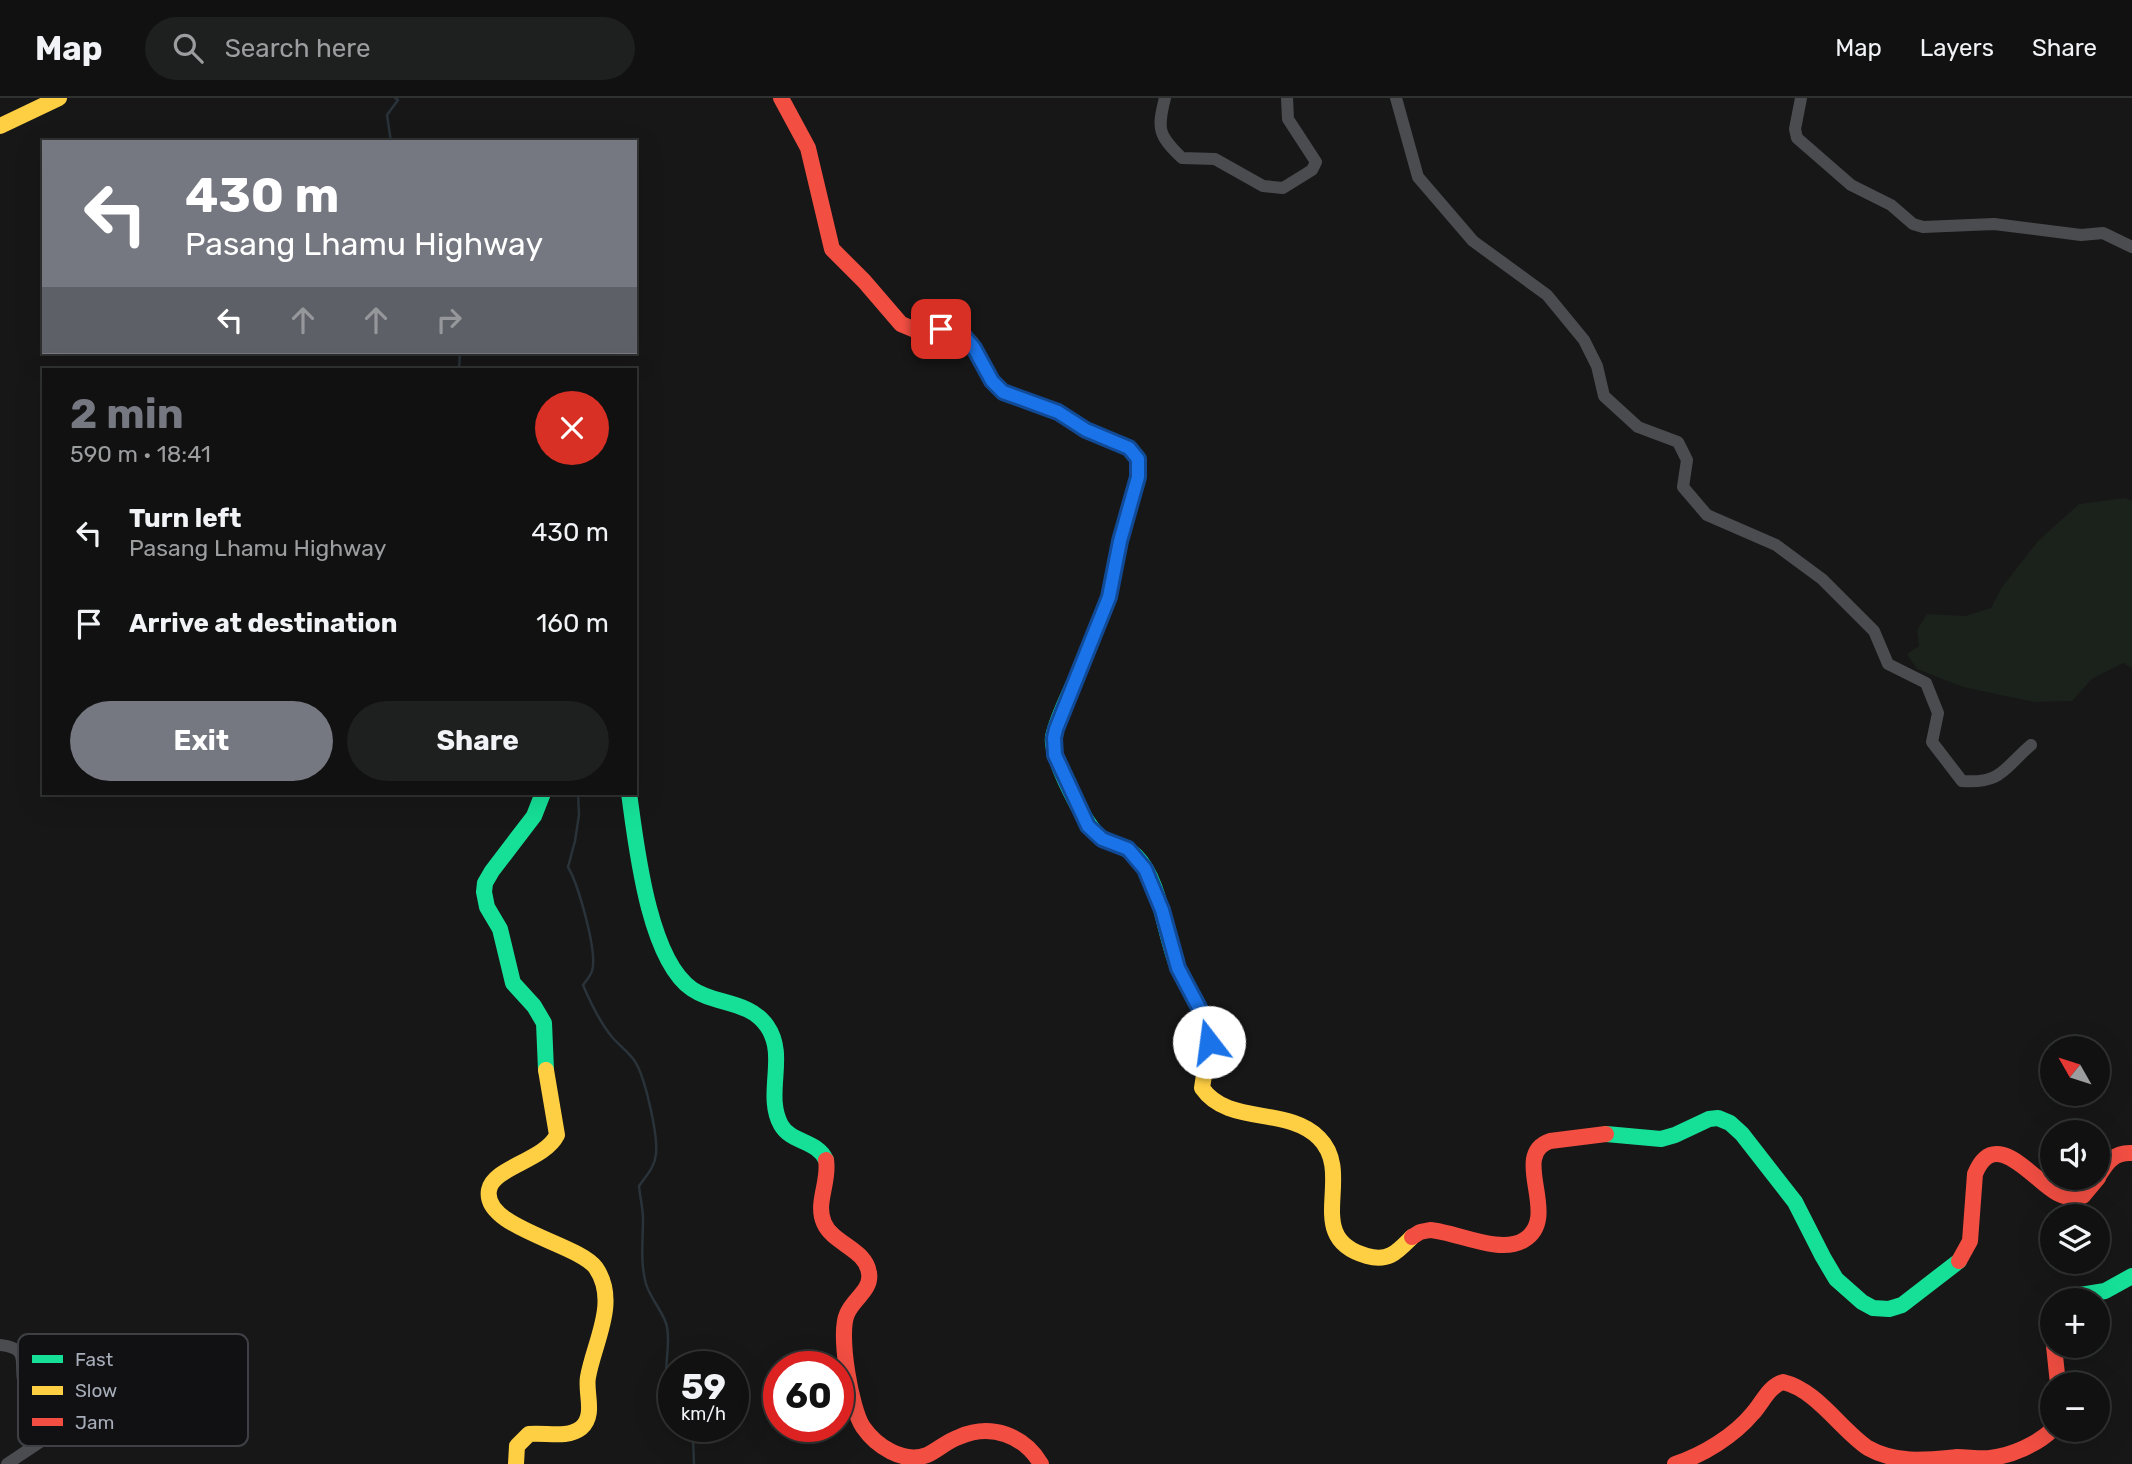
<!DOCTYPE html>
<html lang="en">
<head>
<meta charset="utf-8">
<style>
  :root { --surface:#111; --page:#1e1f1f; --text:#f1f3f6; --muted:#9c9d9f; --line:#303131; --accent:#757880 }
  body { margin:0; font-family:Rubik,sans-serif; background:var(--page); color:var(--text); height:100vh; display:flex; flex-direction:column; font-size:26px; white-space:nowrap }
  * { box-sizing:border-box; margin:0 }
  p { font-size:23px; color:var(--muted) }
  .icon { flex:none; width:38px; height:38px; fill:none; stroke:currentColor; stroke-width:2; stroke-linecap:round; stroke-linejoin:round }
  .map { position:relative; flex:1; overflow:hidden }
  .drawer { position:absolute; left:42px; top:270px; width:595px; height:427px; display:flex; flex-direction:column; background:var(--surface); border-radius:0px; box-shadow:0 7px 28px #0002,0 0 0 2px var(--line) }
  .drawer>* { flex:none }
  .top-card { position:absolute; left:42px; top:42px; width:595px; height:214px; border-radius:0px; box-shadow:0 7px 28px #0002,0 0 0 2px var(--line); background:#757880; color:#fff; overflow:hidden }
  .needle { width:46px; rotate:309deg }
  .controls { position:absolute; left:2040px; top:938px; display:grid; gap:14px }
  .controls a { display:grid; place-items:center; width:70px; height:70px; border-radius:50%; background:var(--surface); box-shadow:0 7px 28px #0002,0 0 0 2px var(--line); font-size:35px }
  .speed { position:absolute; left:658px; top:1253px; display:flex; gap:14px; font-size:35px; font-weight:700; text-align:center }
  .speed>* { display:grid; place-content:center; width:91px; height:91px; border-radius:50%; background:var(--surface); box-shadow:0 7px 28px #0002,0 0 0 2px var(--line); line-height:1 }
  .speed small { font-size:18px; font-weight:400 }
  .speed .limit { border:10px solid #d22; background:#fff; color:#111 }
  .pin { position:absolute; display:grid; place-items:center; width:60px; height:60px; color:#fff; margin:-30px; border-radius:14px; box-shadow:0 4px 10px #0006 }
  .me { position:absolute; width:77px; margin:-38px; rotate:345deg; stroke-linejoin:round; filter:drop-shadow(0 0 5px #0008) }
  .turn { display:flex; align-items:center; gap:24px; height:147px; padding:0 28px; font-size:32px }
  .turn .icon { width:91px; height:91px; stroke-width:2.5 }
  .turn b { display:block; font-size:49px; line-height:60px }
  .lanes { display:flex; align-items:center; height:66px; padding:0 28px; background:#0003; justify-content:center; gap:35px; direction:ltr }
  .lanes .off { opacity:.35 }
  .round { display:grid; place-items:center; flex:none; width:74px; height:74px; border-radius:37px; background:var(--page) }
  .summary { display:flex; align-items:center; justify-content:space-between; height:119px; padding:0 28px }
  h1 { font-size:42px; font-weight:700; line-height:52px; color:var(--accent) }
  .button { display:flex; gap:14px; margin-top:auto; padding:14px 28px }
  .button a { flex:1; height:80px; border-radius:42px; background:var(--accent); color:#fff; font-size:28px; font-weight:700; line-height:80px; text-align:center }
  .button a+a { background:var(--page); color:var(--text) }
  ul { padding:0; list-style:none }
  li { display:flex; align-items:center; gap:21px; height:91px; padding:0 28px }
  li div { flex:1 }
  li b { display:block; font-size:26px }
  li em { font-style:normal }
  header { display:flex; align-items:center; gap:42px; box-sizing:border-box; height:98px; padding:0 35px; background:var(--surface); border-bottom:2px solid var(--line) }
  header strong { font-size:33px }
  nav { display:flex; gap:38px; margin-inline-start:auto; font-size:24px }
  .search { width:490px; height:63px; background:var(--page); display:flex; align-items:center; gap:18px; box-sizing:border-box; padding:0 24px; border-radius:38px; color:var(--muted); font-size:26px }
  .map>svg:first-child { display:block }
  .green { fill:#1b211b }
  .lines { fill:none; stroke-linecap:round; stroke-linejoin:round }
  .stream { stroke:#293339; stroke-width:2.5 }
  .street { stroke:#4b4c50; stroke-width:12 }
  .fast { stroke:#16e098; stroke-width:16 }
  .slow { stroke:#ffcf43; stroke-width:16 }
  .jam { stroke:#f24e42; stroke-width:16 }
  .route-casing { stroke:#114b97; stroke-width:18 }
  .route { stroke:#1a73e8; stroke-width:12 }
  .key { fill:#111113; stroke:#3e4045; stroke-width:2 }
  .key-label { font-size:19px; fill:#a7adb8 }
</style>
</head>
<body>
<header>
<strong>Map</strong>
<div class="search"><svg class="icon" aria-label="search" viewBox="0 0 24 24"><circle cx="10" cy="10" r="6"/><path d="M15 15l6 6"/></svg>Search here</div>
<nav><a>Map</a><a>Layers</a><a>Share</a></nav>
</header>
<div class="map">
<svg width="2132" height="1366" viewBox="0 0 2132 1366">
  <rect width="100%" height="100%" fill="#171717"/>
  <polygon class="green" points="2125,400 2132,403 2132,570 2123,565 2092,581 2072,603 2034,604 1963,589 1917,571 1907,556 1919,548 1917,532 1927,516 1965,518 1991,510 2002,489 2038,443 2079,406"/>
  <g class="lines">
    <g class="stream">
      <polyline points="391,44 387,17 398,2 395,0"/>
      <polyline points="459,271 460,254"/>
      <path d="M578,695L579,717L575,743L568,769C578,786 598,854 592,873C591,877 586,883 583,887C591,906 599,923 612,939C619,947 628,954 634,962C645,977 658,1037 656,1056C655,1069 646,1078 639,1088C640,1099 643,1110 643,1121C643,1142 640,1164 646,1186C651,1202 665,1216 667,1229C672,1253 658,1282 674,1303"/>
      <polyline points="688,1328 693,1340 694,1366"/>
    </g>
    <g class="street">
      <path d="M1165,0C1157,31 1158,37 1182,60L1215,61L1263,88L1283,90L1312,72L1316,64L1288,21L1287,0"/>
      <path d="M1396,0L1418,79L1473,143L1547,197L1584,242L1597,268L1604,298L1638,329L1678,344L1687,362L1683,389L1707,417L1776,447L1822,481L1874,533L1888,566L1926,585L1938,615L1932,644L1962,683C2002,686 2004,670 2031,647"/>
      <polyline points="1801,0 1795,31 1797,40 1851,87 1891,107 1913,126 1923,129 1994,126 2081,137 2103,135 2132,149"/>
      <path d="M0,1247C29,1250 20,1263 23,1282L56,1310L63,1326L49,1338L7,1366"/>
    </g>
    <g class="fast">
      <path d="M1079,574C1071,593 1057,619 1053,639C1050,659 1084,725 1099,738C1110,747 1124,746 1136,758C1162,784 1164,840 1179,872C1191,897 1208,916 1209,945"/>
      <polyline points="543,695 534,718 492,773 485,785 484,794 487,809 500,831 513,885 534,908 544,925 546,972"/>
      <path d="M629,695C636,745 648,861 692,891C715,907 749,902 767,928C788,958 764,996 781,1027C791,1045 817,1042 826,1062"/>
      <polyline points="1606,1036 1661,1041 1675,1037 1709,1021 1718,1020 1730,1025 1742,1036 1795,1104 1823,1159 1836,1181 1862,1204 1873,1210 1889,1211 1902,1207 1959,1163"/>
      <polyline points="2068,1202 2074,1198 2105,1193 2132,1178"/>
    </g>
    <g class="slow">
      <polyline points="0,28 59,0"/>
      <polyline points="1079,574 1109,499 1120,443 1138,379 1138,361 1129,350 1085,332"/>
      <path d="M1209,945L1202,990C1228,1028 1288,1008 1319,1040C1356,1077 1301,1140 1367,1158C1389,1164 1397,1154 1412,1139"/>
      <path d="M516,1366L517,1348L529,1336C545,1334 567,1341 581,1330C596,1317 585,1295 588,1279C594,1244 619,1204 596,1170C578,1145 482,1130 489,1092C493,1069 544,1063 557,1037L546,972"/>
    </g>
    <g class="jam">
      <polyline points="781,0 808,50 832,151 864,183 901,226 913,231 950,231 959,234 971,245 992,283 1003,294 1058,314 1085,332"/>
      <path d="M826,1062C830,1083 815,1105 824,1125C833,1146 866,1151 869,1175C872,1192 853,1201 847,1216C838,1236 851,1311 863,1329C876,1348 903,1366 927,1357C938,1352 947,1343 959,1339C991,1325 1024,1337 1041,1366"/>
      <path d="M2098,1079C2107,1064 2114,1054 2132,1055"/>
      <path d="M1412,1139L1420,1134L1430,1132C1457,1134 1500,1157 1524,1142C1562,1119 1509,1057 1550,1043L1606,1036"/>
      <path d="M1959,1163L1970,1143L1975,1076C1995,1027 2033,1082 2057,1095C2066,1100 2073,1099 2083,1098L2098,1080"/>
      <polyline points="2054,1248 2058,1286"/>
      <path d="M1675,1366C1703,1357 1734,1338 1753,1315C1763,1304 1768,1289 1783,1284C1817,1292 1840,1331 1868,1350C1896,1366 1927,1362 1957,1359C1968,1359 1979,1361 1990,1360C2011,1358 2038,1346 2053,1331"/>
    </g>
  </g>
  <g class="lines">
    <g class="route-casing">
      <polyline id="route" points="941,231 955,232 963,237 974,250 992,283 1003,294 1058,314 1086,332 1129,350 1138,361 1138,379 1120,443 1109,499 1056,631 1054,640 1055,657 1088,728 1102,741 1128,751 1145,771 1162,812 1178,870 1205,921 1209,944"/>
    </g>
    <use href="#route" class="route"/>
  </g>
  <rect x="18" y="1236" width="230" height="112" rx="10" class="key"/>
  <rect x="32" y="1257" width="31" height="8" fill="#16e098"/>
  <rect x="32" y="1288" width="31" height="9" fill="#ffcf43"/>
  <rect x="32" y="1320" width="31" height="8" fill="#f24e42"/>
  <g class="key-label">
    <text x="75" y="1268">Fast</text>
    <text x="75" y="1299">Slow</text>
    <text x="75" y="1331">Jam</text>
  </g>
</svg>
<div class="controls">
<a><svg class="needle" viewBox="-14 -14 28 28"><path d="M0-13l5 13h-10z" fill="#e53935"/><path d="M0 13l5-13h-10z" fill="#9c9d9f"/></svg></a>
<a><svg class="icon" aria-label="sound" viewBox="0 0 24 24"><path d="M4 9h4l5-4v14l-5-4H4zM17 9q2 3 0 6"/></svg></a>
<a><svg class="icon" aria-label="layers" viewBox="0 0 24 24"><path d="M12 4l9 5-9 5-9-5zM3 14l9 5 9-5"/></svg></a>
<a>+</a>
<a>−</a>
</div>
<div class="speed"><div>59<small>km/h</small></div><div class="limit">60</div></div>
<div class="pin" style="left:941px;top:231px;background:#d93025"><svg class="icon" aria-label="arrive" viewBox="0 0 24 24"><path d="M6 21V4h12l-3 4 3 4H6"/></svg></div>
<svg class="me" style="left:1209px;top:944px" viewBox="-20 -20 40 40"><circle r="19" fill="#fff"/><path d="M0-13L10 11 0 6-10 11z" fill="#1a73e8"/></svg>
<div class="top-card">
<div class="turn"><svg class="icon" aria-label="left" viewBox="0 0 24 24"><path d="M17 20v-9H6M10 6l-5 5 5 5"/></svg><div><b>430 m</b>Pasang Lhamu Highway</div></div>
<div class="lanes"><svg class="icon" aria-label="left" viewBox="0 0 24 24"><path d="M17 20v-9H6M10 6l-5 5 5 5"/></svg><svg class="icon off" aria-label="ahead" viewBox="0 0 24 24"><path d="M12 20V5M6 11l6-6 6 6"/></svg><svg class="icon off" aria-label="ahead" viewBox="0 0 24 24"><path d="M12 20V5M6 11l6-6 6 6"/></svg><svg class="icon off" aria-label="right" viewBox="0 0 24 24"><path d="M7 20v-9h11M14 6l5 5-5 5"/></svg></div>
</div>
<section class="drawer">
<div class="summary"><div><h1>2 min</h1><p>590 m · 18:41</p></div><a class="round" style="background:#d93025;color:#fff"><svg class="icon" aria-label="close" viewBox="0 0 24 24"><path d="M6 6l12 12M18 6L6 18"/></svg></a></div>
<ul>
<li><svg class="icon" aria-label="left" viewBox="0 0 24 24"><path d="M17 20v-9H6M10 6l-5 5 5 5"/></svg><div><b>Turn left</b><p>Pasang Lhamu Highway</p></div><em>430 m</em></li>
<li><svg class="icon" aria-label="arrive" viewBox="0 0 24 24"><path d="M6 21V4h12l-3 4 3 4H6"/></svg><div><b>Arrive at destination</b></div><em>160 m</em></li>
</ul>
<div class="button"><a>Exit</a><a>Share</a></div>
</section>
</div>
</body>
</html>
